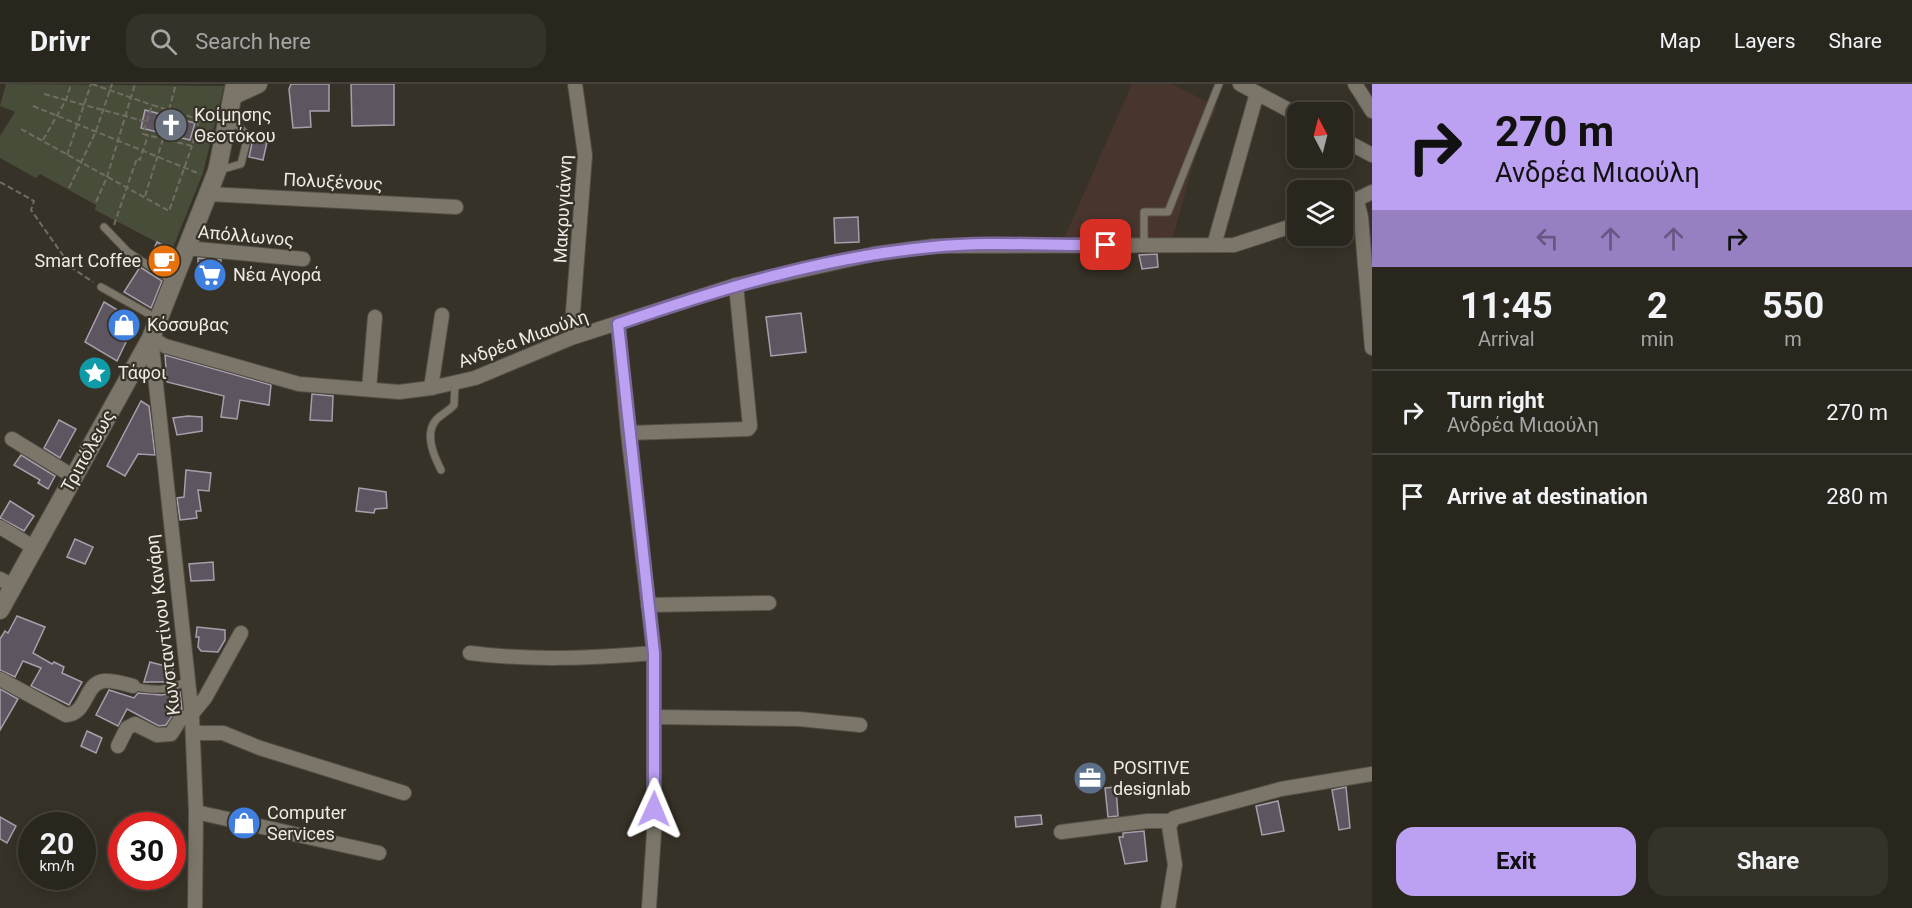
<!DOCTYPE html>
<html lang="en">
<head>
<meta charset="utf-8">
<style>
  :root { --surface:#29261d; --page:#35322a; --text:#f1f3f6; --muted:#a5a5a4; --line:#45433b; --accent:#bca0f2 }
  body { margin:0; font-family:Roboto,sans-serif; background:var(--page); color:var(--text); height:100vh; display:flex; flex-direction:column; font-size:22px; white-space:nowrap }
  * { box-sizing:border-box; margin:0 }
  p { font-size:20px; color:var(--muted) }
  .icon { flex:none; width:33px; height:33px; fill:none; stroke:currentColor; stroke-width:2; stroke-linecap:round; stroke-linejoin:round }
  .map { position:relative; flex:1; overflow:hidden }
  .details { display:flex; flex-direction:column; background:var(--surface); width:540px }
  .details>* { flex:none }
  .banner { background:#bca0f2; color:#111; overflow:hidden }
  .needle { width:39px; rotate:353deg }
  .tools { position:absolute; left:1287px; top:18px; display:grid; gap:12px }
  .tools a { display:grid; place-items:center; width:66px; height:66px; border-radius:12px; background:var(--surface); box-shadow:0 3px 15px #0003,0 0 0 2px var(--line); font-size:30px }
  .speed { position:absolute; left:18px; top:728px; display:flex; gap:12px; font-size:30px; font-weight:700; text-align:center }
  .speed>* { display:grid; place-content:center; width:78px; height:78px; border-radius:50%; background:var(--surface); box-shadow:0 3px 15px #0003,0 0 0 2px var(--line); line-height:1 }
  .speed small { font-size:15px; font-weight:400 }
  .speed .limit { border:9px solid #d22; background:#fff; color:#111 }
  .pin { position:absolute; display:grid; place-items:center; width:51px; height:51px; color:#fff; margin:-26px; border-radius:12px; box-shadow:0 3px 9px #0006 }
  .me { position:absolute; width:66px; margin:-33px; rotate:1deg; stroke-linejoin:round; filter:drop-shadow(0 0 4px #0008) }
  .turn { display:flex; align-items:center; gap:21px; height:126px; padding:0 24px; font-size:27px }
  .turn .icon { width:78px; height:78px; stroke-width:2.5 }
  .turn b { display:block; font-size:42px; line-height:51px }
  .lanes { display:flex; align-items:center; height:57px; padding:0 24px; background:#0003; justify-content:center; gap:30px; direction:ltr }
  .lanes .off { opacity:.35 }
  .eta { display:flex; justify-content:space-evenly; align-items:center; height:102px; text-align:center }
  .eta b { font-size:36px; font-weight:700; line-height:42px }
  .primary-button { display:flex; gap:12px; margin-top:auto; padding:12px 24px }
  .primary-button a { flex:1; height:69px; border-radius:18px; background:var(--accent); color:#111; font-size:24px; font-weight:700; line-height:69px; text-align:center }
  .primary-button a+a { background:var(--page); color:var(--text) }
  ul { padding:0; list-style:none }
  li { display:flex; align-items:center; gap:18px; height:84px; padding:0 24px; border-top:2px solid var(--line) }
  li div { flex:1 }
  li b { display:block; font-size:22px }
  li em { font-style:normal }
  header { display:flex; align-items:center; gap:36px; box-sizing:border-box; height:84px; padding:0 30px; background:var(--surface); border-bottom:2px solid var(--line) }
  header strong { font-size:28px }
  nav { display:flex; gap:33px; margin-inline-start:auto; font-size:21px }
  .search { width:420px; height:54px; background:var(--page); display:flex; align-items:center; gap:15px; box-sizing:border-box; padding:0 21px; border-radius:18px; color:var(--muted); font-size:22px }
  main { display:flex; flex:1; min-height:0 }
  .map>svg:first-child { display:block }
  .industrial { fill:#48352e }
  .green { fill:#484d3a }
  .building { fill:#5d5661; stroke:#a69fab; stroke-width:1.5 }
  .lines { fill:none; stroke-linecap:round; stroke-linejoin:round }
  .lane-casing { stroke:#545047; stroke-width:9 }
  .street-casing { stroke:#545047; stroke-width:16 }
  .secondary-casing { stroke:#545047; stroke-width:20 }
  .path { stroke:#706c62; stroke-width:2; stroke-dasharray:6 3; stroke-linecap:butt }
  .lane { stroke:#7b7669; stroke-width:7 }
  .street { stroke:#7b7669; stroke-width:14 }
  .secondary { stroke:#7b7669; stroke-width:18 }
  .route-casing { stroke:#7a689d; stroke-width:15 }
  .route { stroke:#bca0f2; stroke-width:10 }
  .labels { text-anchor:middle; stroke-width:4.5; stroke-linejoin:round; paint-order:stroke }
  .poi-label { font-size:18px; fill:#eeebe4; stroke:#373227; text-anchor:start }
  .street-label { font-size:18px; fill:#eeebe4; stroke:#373227 }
</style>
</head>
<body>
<header>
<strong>Drivr</strong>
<div class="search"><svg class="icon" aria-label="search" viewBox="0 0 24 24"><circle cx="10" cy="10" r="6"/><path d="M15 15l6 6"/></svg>Search here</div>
<nav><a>Map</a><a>Layers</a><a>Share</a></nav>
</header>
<main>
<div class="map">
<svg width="1372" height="824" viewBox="0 0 1372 824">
  <rect width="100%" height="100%" fill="#373227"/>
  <polygon class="industrial" points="1132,0 1172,0 1217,23 1197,67 1172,156 1063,157"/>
  <polygon class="green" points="6,0 224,2 203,89 172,166 95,126 96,121 40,90 36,94 0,74 0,52 15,28 0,22"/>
  <g class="building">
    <polygon points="291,0 329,0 329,27 310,27 311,43 293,44 289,5"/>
    <polygon points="351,0 394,0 394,41 352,42"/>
    <polygon points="145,26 195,39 190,56 141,44"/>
    <polygon points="253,55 267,58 263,76 249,73"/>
    <polygon points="858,133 859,158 835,159 834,134"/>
    <polygon points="157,158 173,167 166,186 149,175"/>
    <polygon points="1157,170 1158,183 1142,185 1139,171"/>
    <polygon points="198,174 221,176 221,188 215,194 198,193"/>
    <polygon points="140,183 162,197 151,224 124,208"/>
    <polygon points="104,218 136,237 117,277 85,258"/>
    <polygon points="801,229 806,268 771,272 766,233"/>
    <polygon points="165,271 271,301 269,321 240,316 237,335 221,333 224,312 167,298"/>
    <polygon points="312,310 333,312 332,337 310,336"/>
    <polygon points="141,317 149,322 155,371 138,370 125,392 107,382"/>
    <polygon points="188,332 202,333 202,347 177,351 173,334"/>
    <polygon points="59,336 76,345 60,374 44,364"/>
    <polygon points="21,371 55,392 48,405 38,399 40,396 14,381"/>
    <polygon points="186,386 211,389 209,407 198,406 201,427 196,427 197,434 180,436 177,414 184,413"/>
    <polygon points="359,404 386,408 387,424 375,425 374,429 356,427"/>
    <polygon points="10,417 34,432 24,447 0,434"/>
    <polygon points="75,455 93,463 85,480 67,473"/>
    <polygon points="213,478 214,496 191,497 189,480"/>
    <polygon points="17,532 45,543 33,569 52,580 54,578 64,583 62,589 82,598 69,621 31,602 41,584 23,577 15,593 0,586 0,555 5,547 8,549"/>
    <polygon points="197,543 225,546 225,556 218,568 201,567 198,563 199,553 196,553"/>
    <polygon points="150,578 173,584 169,598 144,598"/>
    <polygon points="0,605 18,615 0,646"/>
    <polygon points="109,606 134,614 138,609 161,611 180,608 182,625 174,629 166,641 159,642 127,625 118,642 96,631"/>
    <polygon points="87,647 102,654 96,669 81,662"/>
    <polygon points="1095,680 1096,701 1085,702 1083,681"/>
    <polygon points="1116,703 1118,732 1108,733 1105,704"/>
    <polygon points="1346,703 1350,744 1339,746 1332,706"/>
    <polygon points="1278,717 1284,747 1262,751 1256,722"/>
    <polygon points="1041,731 1042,740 1016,743 1015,733"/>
    <polygon points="0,733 16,742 7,759 0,755"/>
    <polygon points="1144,747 1147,777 1125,780 1119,753 1123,753 1123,749"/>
  </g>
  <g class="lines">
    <g class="lane-casing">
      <g id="lane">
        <polyline points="220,86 241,80 248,52 231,34"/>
        <polyline points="104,143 128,168 172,197"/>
        <polyline points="1144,161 1144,128 1168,128 1219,0"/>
        <polyline points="101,203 156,234"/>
        <path d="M441,386C434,372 424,350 436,336C440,331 449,327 454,321L455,299"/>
        <path d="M133,602C155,607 167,607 187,597"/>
      </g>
    </g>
    <g class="street-casing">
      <g id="street">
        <polyline points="1240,0 1298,31"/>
        <polyline points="1355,0 1372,27"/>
        <polyline points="1342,55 1372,71"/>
        <polyline points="208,110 456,123"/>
        <polyline points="1357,117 1361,133 1372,264"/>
        <polyline points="1342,123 1372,108"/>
        <polyline points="1214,161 1257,9"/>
        <polyline points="186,164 303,175"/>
        <polyline points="618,240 628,349 654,569 654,748 649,824"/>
        <polyline points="151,254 165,262 299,300 399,308 431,304 475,294 571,254 736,201 874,170 935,162 1234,161 1298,140"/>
        <polyline points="151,254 192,633 196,728 195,824"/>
        <polyline points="571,254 585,71 575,0"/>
        <polyline points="431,304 442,231"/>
        <polyline points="369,305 375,233"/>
        <polyline points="628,349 748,345 750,342 736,201"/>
        <polyline points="12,355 74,393"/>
        <polyline points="0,443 35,464"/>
        <polyline points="0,495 13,502"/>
        <polyline points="648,521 769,519"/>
        <path d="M470,569C532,577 592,574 654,569"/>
        <path d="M0,595L66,631C88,630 84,599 104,597C113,596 125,600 133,602"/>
        <polyline points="191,631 205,614 241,549"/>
        <polyline points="656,633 799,635 860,641"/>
        <polyline points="193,649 223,649 260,664 404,709"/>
        <polyline points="118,662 127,644 135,640 157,651 171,650 181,634 192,633"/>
        <polyline points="196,728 379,769"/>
        <polyline points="1061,748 1148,737 1170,737"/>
        <polyline points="1168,824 1175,781 1169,742 1174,734 1281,705 1372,690"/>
      </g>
    </g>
    <g class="secondary-casing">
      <g id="secondary">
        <polyline points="234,11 258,0"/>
        <polyline points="0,526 151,254 217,87 235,0"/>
      </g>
    </g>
    <g class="path">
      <polyline points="92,0 152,21"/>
      <polyline points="44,10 147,38"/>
      <polyline points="33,22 200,90"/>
      <polyline points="169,26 176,0"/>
      <polyline points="199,36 192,62 143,50 152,21 211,39"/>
      <polyline points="21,45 169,127 192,62"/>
      <polyline points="43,56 66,16 71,0"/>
      <polyline points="67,71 91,0"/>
      <polyline points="0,98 34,117 31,126 72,184 93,198"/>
      <polyline points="69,104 96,47 112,0"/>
      <polyline points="145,112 163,55"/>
      <polyline points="96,118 107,93 135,0"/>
      <polyline points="114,141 137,74 140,76 148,51"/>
    </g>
    <use href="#lane" class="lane"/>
    <use href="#street" class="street"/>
    <use href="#secondary" class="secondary"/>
  </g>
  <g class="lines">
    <g class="route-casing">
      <path id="route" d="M654,725V569L618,240C719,205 824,173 932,163C989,157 1048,162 1106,161"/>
    </g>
    <use href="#route" class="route"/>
  </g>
  <defs>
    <g id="church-disc" transform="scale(1.725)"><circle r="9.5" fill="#6b7280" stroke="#373227"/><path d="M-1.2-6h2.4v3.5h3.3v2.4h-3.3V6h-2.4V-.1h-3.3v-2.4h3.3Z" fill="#fff"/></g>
    <g id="cafe-disc" transform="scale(1.725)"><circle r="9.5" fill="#e8710a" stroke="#373227"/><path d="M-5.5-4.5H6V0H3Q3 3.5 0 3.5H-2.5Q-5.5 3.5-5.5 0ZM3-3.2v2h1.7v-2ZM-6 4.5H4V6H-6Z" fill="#fff"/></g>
    <g id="supermarket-disc" transform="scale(1.725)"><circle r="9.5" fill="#3f7fe0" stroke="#373227"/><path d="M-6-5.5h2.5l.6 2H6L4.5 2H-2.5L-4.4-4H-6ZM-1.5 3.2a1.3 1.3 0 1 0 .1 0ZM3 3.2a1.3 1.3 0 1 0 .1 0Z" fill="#fff"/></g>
    <g id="shop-disc" transform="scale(1.725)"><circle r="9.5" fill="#3f7fe0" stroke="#373227"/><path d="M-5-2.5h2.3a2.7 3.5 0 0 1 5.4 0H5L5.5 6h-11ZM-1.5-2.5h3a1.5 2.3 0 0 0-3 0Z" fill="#fff"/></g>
    <g id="sight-disc" transform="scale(1.725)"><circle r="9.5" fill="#0f9aa8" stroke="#373227"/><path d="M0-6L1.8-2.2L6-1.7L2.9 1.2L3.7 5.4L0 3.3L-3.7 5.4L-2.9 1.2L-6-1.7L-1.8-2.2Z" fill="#fff"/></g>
    <g id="office-disc" transform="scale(1.725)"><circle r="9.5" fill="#5c6f8a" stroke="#373227"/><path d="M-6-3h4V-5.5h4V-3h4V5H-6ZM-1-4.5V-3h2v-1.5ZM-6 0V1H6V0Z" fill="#fff"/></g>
  </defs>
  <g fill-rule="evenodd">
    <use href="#church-disc" x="171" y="41"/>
    <use href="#cafe-disc" x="164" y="177"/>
    <use href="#supermarket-disc" x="210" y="191"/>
    <use href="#shop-disc" x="124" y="241"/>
    <use href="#sight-disc" x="95" y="289"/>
    <use href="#office-disc" x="1090" y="694"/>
    <use href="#shop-disc" x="244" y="739"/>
  </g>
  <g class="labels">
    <g class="poi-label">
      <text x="194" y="37">Κοίμησης<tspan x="194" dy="21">Θεοτόκου</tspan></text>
      <text x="141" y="183" text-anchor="end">Smart Coffee</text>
      <text x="233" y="197">Νέα Αγορά</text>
      <text x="147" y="247">Κόσσυβας</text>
      <text x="118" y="295">Τάφοι</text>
      <text x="1113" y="690">POSITIVE<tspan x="1113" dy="21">designlab</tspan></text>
      <text x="267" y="735">Computer<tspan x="267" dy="21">Services</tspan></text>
    </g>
    <g class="street-label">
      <text transform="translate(333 98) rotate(3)" y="6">Πολυξένους</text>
      <text transform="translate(563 125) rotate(-87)" y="6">Μακρυγιάννη</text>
      <text transform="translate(246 152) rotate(5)" y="6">Απόλλωνος</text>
      <text transform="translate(523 255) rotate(-20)" y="6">Ανδρέα Μιαούλη</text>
      <text transform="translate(88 367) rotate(-61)" y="6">Τριπόλεως</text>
      <text transform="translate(163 541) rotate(-97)" y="6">Κωνσταντίνου Κανάρη</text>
    </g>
  </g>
</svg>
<div class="tools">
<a><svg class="needle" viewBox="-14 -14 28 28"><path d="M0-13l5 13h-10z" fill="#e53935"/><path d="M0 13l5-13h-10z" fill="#a5a5a4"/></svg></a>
<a><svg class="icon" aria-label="layers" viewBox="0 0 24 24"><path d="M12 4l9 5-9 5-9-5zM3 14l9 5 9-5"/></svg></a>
</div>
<div class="speed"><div>20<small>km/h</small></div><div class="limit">30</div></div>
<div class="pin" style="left:1106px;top:161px;background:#d93025"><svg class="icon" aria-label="arrive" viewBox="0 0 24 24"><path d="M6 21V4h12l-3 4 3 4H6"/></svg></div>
<svg class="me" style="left:654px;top:725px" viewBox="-20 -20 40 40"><path d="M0-17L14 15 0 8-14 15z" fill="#bca0f2" stroke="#fff" stroke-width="4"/></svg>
</div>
<section class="details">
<div class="banner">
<div class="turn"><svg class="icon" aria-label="right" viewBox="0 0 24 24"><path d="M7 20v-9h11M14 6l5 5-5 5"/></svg><div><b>270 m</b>Ανδρέα Μιαούλη</div></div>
<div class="lanes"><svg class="icon off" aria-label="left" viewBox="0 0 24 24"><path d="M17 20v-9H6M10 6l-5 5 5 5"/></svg><svg class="icon off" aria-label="ahead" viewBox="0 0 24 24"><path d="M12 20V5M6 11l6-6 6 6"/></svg><svg class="icon off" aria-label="ahead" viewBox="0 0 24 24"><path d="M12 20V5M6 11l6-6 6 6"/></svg><svg class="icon" aria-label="right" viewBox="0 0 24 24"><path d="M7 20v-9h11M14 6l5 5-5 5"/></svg></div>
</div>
<div class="eta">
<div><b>11:45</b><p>Arrival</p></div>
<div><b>2</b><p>min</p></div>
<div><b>550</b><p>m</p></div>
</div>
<ul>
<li><svg class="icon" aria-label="right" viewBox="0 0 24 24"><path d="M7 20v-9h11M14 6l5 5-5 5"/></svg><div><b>Turn right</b><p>Ανδρέα Μιαούλη</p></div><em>270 m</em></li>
<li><svg class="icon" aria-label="arrive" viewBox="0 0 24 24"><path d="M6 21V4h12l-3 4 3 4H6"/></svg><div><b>Arrive at destination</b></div><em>280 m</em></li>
</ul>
<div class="primary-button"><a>Exit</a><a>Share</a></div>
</section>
</main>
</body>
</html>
